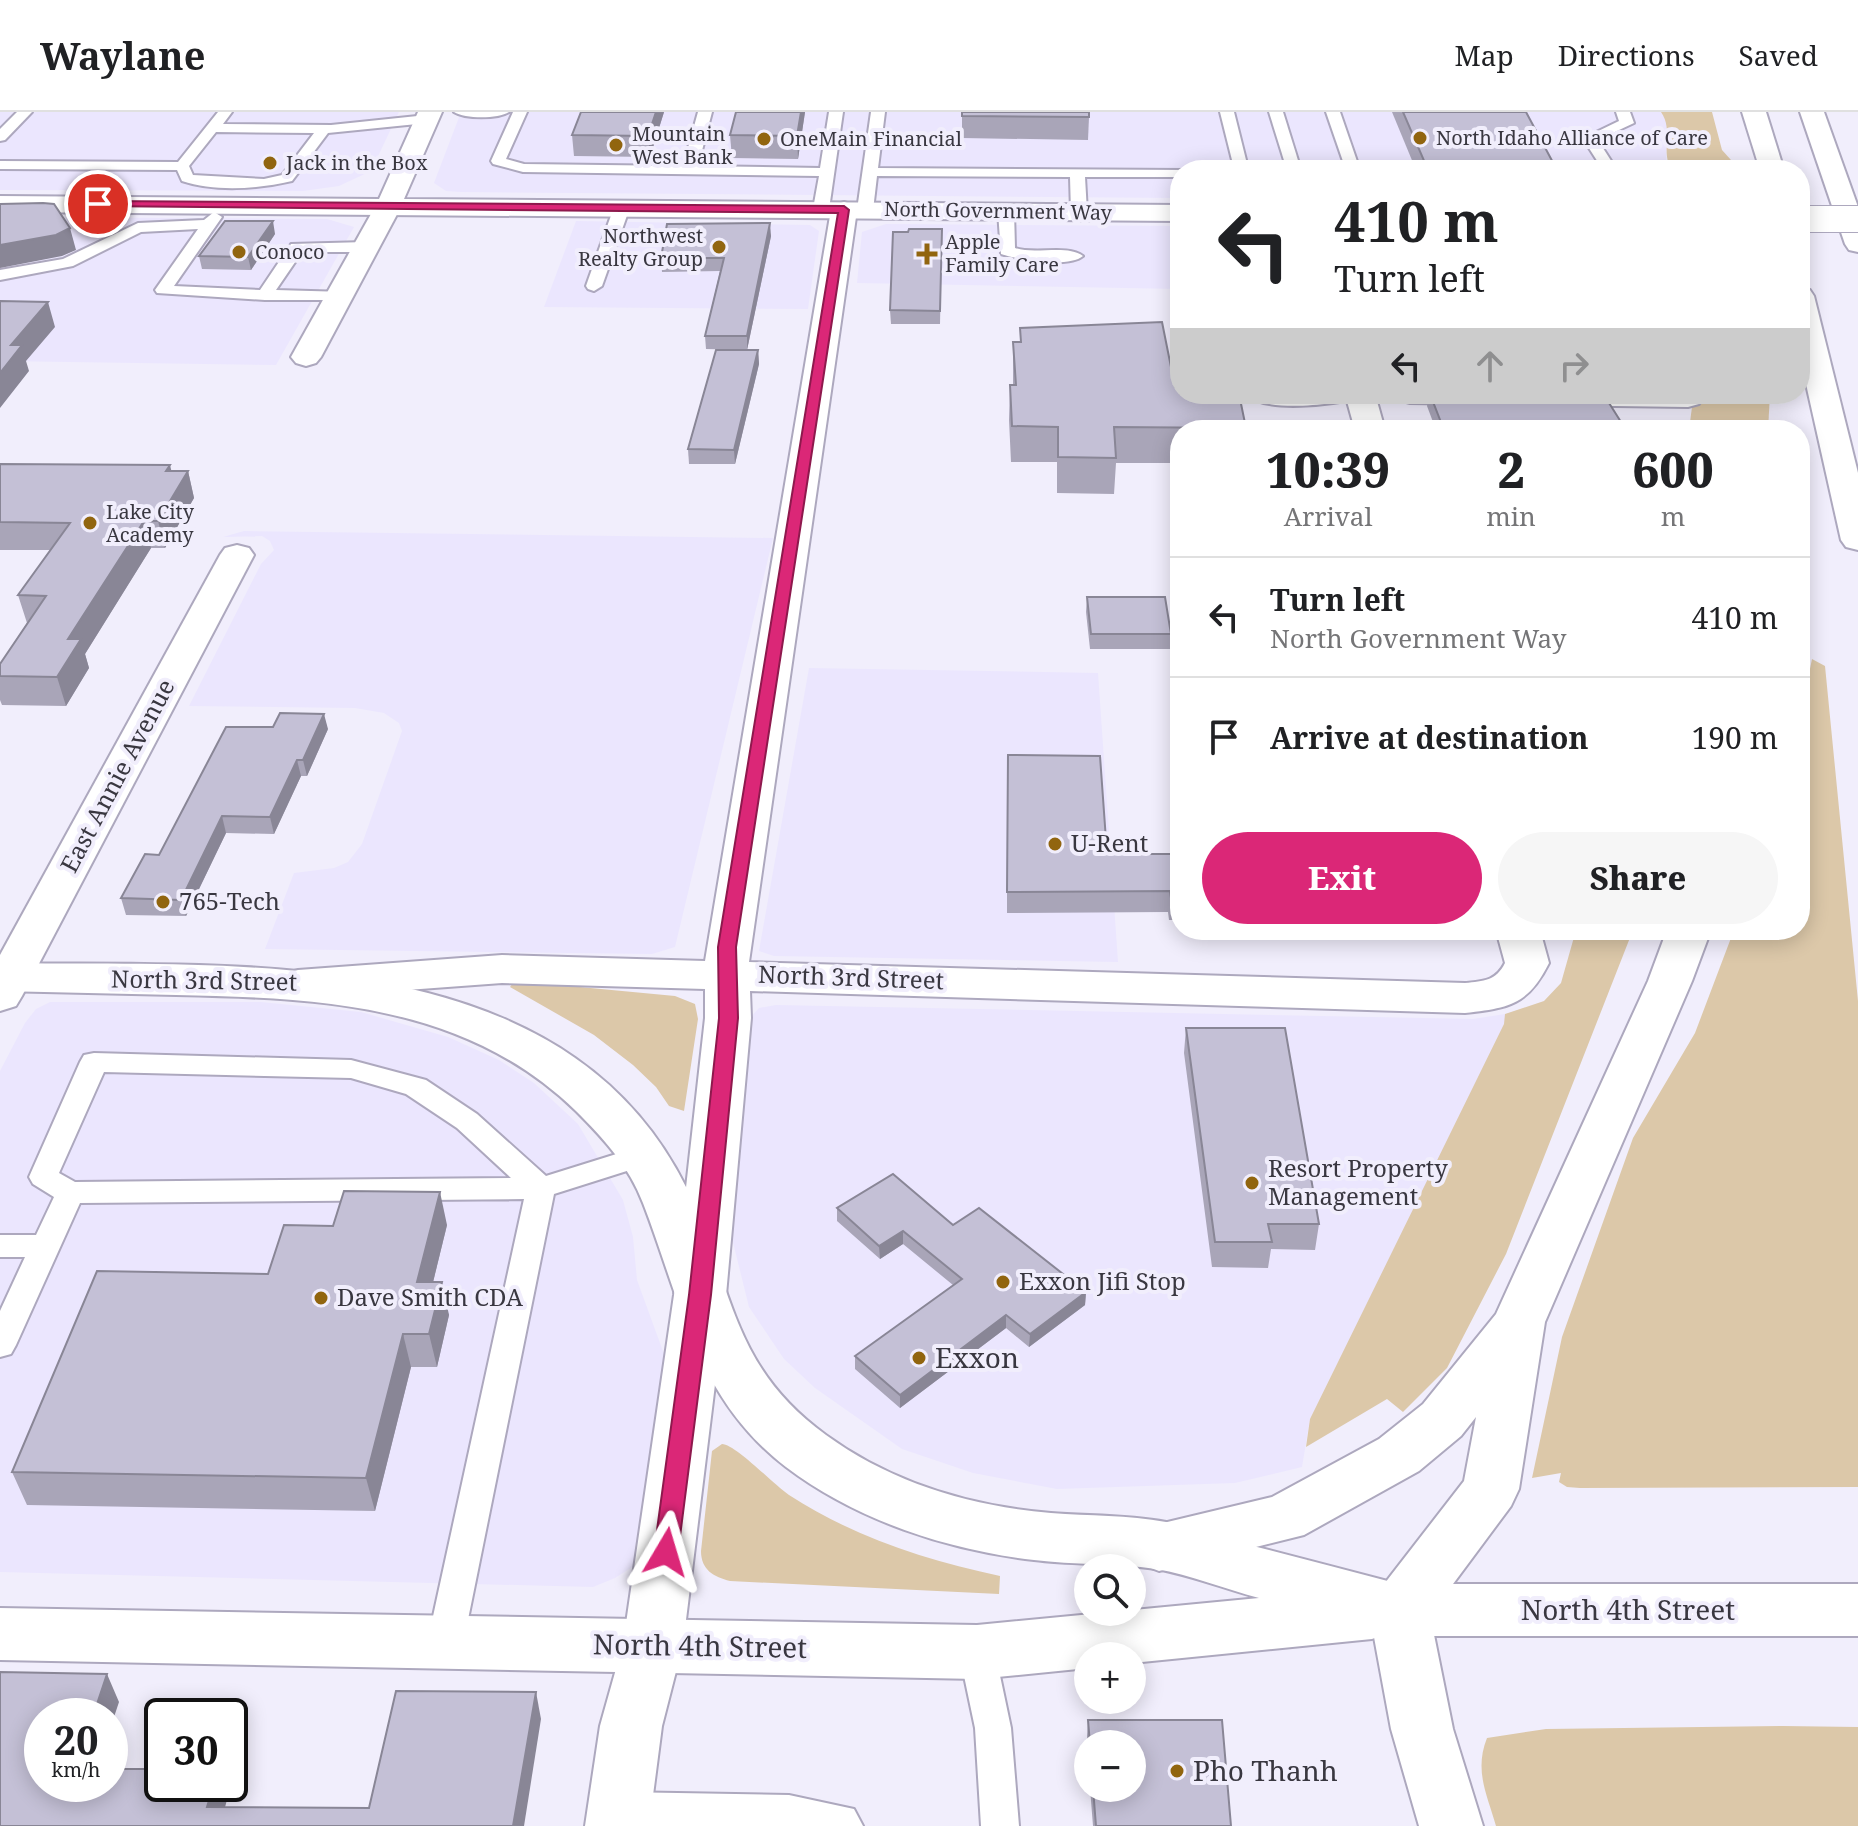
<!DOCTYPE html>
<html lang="en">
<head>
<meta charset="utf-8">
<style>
  :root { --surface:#fff; --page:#f6f6f6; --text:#202124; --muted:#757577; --line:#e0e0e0; --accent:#db2777 }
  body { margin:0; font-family:"Noto Serif",serif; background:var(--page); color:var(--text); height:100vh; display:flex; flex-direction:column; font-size:30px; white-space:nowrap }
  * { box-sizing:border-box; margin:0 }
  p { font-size:26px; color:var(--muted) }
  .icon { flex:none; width:44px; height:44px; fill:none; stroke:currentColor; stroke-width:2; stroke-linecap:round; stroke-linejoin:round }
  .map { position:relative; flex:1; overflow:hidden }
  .panel { position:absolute; left:1170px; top:308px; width:640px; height:520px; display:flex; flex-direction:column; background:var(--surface); border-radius:32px; box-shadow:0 4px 20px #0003 }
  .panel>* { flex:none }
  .banner { position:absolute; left:1170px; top:48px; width:640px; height:244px; border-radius:32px; box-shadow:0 4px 20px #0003; background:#fff; color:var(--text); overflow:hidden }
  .tools { position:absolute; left:1074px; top:1442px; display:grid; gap:16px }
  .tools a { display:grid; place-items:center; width:72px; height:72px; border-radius:50%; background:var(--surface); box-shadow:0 4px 20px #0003; font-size:40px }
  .speed { position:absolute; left:24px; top:1586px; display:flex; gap:16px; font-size:40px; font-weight:700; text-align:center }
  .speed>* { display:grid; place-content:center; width:104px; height:104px; border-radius:50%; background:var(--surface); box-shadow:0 4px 20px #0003; line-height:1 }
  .speed small { font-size:20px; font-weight:400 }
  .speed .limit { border:4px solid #111; border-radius:12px; background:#fff; color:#111 }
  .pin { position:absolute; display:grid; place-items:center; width:68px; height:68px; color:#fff; margin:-34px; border:4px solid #fff; border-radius:50%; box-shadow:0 2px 8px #0007 }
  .me { position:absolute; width:88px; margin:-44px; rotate:7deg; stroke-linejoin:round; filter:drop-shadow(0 0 6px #0008) }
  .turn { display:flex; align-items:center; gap:28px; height:168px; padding:0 32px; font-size:36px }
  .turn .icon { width:104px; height:104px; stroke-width:2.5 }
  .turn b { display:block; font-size:56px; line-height:68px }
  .lanes { display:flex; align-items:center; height:76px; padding:0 32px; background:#0003; justify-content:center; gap:40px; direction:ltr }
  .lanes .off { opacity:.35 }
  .eta { display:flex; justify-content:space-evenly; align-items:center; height:136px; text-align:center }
  .eta b { font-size:48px; font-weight:800; line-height:56px }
  .button { display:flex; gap:16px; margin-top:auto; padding:16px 32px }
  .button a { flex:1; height:92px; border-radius:48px; background:var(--accent); color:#fff; font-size:32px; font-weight:800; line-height:92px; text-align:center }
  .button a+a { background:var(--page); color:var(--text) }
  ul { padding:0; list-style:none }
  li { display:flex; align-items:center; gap:24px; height:120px; padding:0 32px; border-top:2px solid var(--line) }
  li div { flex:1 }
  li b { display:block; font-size:30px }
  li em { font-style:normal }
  header { display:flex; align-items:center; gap:48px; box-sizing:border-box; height:112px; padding:0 40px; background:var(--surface); border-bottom:2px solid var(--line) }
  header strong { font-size:38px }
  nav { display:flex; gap:44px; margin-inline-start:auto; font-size:28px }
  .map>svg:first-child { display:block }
  .built { fill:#ebe6fe }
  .green { fill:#dcc8a9 }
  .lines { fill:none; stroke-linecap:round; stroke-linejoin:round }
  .lane-casing { stroke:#ada8be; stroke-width:4 }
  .street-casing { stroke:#ada8be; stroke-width:4 }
  .secondary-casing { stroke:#ada8be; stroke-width:4 }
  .primary-casing { stroke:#ada8be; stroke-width:4 }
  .highway-casing { stroke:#ada8be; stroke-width:4 }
  .lane { fill:#fff; fill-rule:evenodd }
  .street { fill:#fff; fill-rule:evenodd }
  .secondary { fill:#fff; fill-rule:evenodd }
  .primary { fill:#fff; fill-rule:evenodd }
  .highway { fill:#fff; fill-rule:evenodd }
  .secondary-bridge-casing { stroke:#ada8be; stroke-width:28; stroke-linecap:butt }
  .secondary-bridge { stroke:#fff; stroke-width:26 }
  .wall { fill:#a9a5b8 }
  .shaded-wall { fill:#898696 }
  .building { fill:#c4c0d6; stroke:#898696; stroke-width:2 }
  .route { fill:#db2777; stroke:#8e194d; stroke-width:2 }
  .poi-dot { fill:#91650f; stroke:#f1eefc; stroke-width:3 }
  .labels { text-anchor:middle; stroke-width:8; stroke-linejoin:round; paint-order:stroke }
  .far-poi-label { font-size:20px; fill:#393740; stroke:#f1eefc; text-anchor:start }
  .far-street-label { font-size:20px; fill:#393740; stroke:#f1eefc }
  .street-label { font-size:24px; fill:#393740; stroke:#f1eefc }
  .poi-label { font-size:24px; fill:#393740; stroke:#f1eefc; text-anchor:start }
  .near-poi-label { font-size:28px; fill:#393740; stroke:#f1eefc; text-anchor:start }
  .near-street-label { font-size:28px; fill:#393740; stroke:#f1eefc }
</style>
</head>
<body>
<header>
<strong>Waylane</strong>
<nav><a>Map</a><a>Directions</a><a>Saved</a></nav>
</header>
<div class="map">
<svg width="1858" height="1714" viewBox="0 0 1858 1714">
  <rect width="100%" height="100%" fill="#f1eefc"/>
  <g class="built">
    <polygon points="0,0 399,0 371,59 339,74 303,79 0,78"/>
    <polygon points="461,0 1661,0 1667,9 1666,50 1672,58 1180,58 1180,86 461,80 446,79 434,71"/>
    <polygon points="0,105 327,107 354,115 276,253 0,249"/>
    <polygon points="576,109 810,113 819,119 808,197 544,195"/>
    <polygon points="886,112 1180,114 1180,177 857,171 862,120"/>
    <polygon points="244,419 773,426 675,835 652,842 265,837 294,761 334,756 348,750 362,732 402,619 399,611 384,601 355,596 189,594 261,452 274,438 270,429 262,424 223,425"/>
    <polygon points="809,556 1098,561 1118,850 774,844 759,839"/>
    <polygon points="50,890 261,890 361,900 448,925 499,948 534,971 578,1012 623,1088 633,1125 637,1168 668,1253 637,1452 615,1466 593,1475 0,1460 0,959 25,911 36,897"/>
    <polygon points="776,893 1473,907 1505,902 1505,912 1310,1307 1302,1355 1235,1371 1057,1377 973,1361 902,1337 815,1276 784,1247 749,1195 722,1086 747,909 759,896"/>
  </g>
  <g class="green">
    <path d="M1661,0H1712L1722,38L1740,58H1672C1660,41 1674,18 1661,0Z"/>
    <polygon points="1698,282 1770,282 1768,318 1689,318 1692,295"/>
    <polygon points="1812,547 1825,554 1858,889 1858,1375 1580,1376 1567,1375 1559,1370 1561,1361 1532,1366 1562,1225 1633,1026 1695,921 1734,818 1800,818 1800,606"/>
    <polygon points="1576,818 1633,818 1506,1142 1447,1256 1403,1300 1387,1287 1306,1335 1310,1307 1504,912 1505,902 1544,889 1561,871"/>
    <polygon points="527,870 675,884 695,892 698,907 684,999 669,994 656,975 633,953 594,923 510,875 513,871"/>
    <path d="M722,1332C735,1332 773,1372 789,1383C854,1425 925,1448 1000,1464L999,1482L730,1469C714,1465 701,1458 701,1439L712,1339Z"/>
    <path d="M1783,1614L1858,1615V1714H1496C1487,1682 1474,1659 1487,1626L1546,1617Z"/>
  </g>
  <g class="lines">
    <g class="lane-casing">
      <g id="lane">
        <polygon points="17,0 32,0 5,28 0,29 0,17"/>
        <path d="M218,0H232L223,12L331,13L427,3L434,7L427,11L328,21L292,69C258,77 215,80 182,69L177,58L0,57V49L178,50ZM216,20L314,21L282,63L264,67L193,63L189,54Z"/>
        <path d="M454,0H509C498,7 465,7 454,0Z"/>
        <polygon points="513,0 527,0 506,47 524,52 683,54 698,0 712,0 698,54 820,56 829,0 843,0 829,97 821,102 813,97 819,64 523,60 493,52 491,49"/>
        <polygon points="871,0 885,0 878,56 1185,58 1180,58 1180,65 1085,65 1087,100 1079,105 1071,100 1070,65 877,64 873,98 865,103 857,98"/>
        <polygon points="1220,0 1234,0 1247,52 1243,58 1229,58 1233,52"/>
        <polygon points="1269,0 1283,0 1301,58 1287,58"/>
        <polygon points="1326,0 1340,0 1360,58 1346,58"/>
        <polygon points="1616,0 1630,0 1634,11 1602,26 1601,33 1617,58 1603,58 1587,33 1588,24 1619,9"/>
        <polygon points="622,90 630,95 602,174 594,179 588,177 586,174 614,95"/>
        <path d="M1006,94L1014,99L1015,136C1035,143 1067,132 1083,144C1069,156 1019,148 1001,142L998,99Z"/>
        <polygon points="214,100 222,105 174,174 260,178 291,132 366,130 374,135 366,140 302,140 276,178 346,180 348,183 340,188 265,188 157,181 155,178 198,117 141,120 73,154 0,168 0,158 63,147 138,111 204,108"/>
        <path d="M1245,282H1364L1361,286C1334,292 1266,302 1245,282Z"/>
        <path d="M94,941L351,948L426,968L477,1002L546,1064L642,1034L652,1037L656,1044L652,1051L554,1082L463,1532L458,1543L445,1548L432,1543L427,1532L524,1087L80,1091L16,1233L11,1242L0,1245V1199L25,1145H0V1123H36L54,1085L33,1072L29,1065L80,950L84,943ZM104,960L351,966L406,982L457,1016L511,1066L75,1070L59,1061Z"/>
        <polygon points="977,1524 990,1529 995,1540 1011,1616 1019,1714 981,1714 975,1616 959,1540 964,1529"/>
        <polygon points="620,1680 789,1683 854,1697 863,1714 615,1714 607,1711 601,1698 607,1685"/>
      </g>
    </g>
    <g class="street-casing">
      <g id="street">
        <polygon points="389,85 398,88 402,93 321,245 316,251 306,254 296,251 291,245 376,93 380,88"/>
        <path d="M844,90L853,93L857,98L749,850L1465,871C1484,869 1496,869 1505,851L1496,818H1540L1549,851C1528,893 1509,896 1465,901L750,879L751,906L726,1183L683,1532L662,1614L649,1714H585L600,1614L623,1532L674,1183L705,906V877L502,871L298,886L282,882L276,872L282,862L298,858L502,843L705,849L831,98L835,93Z"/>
        <polygon points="1345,282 1375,282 1385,318 1355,318"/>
        <polygon points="1395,282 1700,282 1703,286 1699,292 1688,295 1410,291 1399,288"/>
        <polygon points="237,433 249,436 254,443 22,884 16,894 0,899 0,843 220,443 225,436"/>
      </g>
    </g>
    <g class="secondary-casing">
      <g id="secondary">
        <polygon points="418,0 442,0 404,87 1180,93 1180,109 0,100 0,84 379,87"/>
        <path d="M0,851C234,855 562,826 686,1075C734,1173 728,1252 826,1323C892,1371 970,1394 1051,1401C1089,1404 1128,1403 1166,1410C1191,1415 1214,1424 1238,1430C1292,1444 1345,1458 1399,1472L1420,1480L1429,1498L1420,1516L1399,1524L1388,1521L1372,1527L1132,1551V1544H1088V1556L977,1567L0,1548V1496L977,1513L1259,1486C1225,1477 1191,1463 1156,1457C1115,1451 1074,1453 1034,1448C947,1438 856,1408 786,1355C696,1286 681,1189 643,1091C629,1054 603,1026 576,999C466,892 321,886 176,883C117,882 59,880 0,879Z"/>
      </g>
    </g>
    <g class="primary-casing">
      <polygon id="primary" points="1399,1472 1858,1472 1858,1524 1399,1524 1378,1516 1369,1498 1378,1480"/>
    </g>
    <g class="highway-casing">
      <g id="highway">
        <polygon points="1742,0 1766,0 1784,58 1760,58"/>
        <polygon points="1800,0 1824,0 1858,95 1858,140 1849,138 1845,132"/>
        <polygon points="1800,176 1810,178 1814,184 1858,361 1858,438 1846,435 1841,428 1800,245"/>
        <polygon points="1667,818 1711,818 1692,869 1545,1210 1519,1377 1511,1394 1430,1503 1453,1617 1483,1714 1419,1714 1391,1617 1369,1498 1378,1480 1464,1369 1476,1305 1461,1324 1419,1359 1304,1423 1159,1459 1138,1451 1130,1434 1138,1417 1272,1385 1379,1327 1423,1292 1496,1202 1648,869"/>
      </g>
    </g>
    <use href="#lane" class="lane"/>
    <use href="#street" class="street"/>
    <use href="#secondary" class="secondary"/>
    <use href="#primary" class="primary"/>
    <use href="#highway" class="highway"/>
    <g class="secondary-bridge-casing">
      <polyline id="secondary-bridge" points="1800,107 1858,107"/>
    </g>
    <use href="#secondary-bridge" class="secondary-bridge"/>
  </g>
  <g class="wall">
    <polygon points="664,0 650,45 574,44 572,23"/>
    <polygon points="805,0 798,47 732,46 730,23"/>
    <polygon points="962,0 1089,5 1088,28 962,26"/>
    <polygon points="1392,0 1526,0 1557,58 1416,58"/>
    <polygon points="942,117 940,212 891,212 890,198 908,120"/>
    <polygon points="275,122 251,158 202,157 199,144"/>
    <polygon points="771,124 747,238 706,237 705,224 720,159 662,160 661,146"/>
    <polygon points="1020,216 1175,275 1246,316 1246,318 1180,318 1180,351 1116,351 1114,382 1057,381 1057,350 1011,350 1009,308 1010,273 1013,273 1013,230 1020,230"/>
    <polygon points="758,238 759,252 735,352 689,352 688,337"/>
    <polygon points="1429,282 1560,282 1626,318 1436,318 1427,294"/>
    <polygon points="0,352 188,359 194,386 165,436 151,436 85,542 89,556 66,594 2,593 0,588 0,552 27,511 18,483 50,438 0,438"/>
    <polygon points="1087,485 1171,522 1170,537 1090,537 1086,500"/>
    <polygon points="328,617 307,664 301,664 274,722 226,721 186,804 126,803 121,786 159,743"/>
    <polygon points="1007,663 1107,742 1180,742 1180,808 1169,808 1168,800 1007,801"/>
    <polygon points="1356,818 1440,818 1439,826 1358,826"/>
    <polygon points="1186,916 1319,1112 1315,1138 1271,1137 1268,1156 1212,1155 1184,941"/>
    <polygon points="837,1096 953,1113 1086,1180 1085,1193 1029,1235 1006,1216 900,1296 855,1257 855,1244 953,1173 903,1132 880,1147 837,1109"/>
    <polygon points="447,1113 433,1170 449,1203 437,1255 411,1255 375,1399 27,1393 12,1360 268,1162"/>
    <polygon points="1088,1608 1222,1608 1231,1714 1093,1714 1090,1676 1132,1676 1132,1632 1088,1632 1088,1642 1087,1624"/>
  </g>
  <g class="shaded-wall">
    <polygon points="656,0 664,0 650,45 648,24"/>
    <polygon points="801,0 805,0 798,47 797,24"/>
    <polygon points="273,109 275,122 251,158 248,145"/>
    <polygon points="770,111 771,124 747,238 747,224"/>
    <polygon points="70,116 76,138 62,144 0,156 0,133"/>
    <polygon points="48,190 55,215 26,249 29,259 0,296 0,261 11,233"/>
    <polygon points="758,238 759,252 735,352 734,338"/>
    <polygon points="170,353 176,378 188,359 194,386 165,436 158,409 166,359"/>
    <polygon points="144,409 151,436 85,542 89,556 66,594 57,565 68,527"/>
    <polygon points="324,602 328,617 307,664 303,648"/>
    <polygon points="297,648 301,664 274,722 270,705"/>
    <polygon points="222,704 226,721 186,804 181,788"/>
    <polygon points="440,1080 447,1113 425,1203 417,1170"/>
    <polygon points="903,1119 903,1132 880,1147 879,1134"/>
    <polygon points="442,1170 449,1203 437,1255 429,1222"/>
    <polygon points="1086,1180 1085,1193 1029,1235 1030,1222"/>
    <polygon points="1006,1203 1006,1216 900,1296 900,1283"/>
    <polygon points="403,1222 411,1255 375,1399 366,1366"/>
    <polygon points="107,1562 119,1590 110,1617 110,1604 93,1604"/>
    <polygon points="536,1580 541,1607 524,1714 513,1714"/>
    <polygon points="214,1672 223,1672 228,1684 220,1714 207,1695"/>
  </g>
  <g class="building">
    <polygon points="581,0 656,0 648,24 572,23"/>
    <polygon points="736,0 801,0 797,24 730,23"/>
    <polygon points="962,0 1089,0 1089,5 962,4"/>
    <polygon points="1403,0 1526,0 1557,58 1428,58"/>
    <polygon points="43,91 54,92 70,116 56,123 0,133 0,92"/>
    <polygon points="225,109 273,109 248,145 199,144"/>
    <polygon points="770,111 747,224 705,224 724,146 661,146 667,112"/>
    <polygon points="909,117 942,117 940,199 890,198 893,120 908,120"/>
    <polygon points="0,189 48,190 11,233 22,233 0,261"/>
    <polygon points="1162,210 1175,275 1180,275 1180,282 1239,282 1246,316 1114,315 1116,346 1058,345 1058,315 1012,314 1010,273 1016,273 1013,230 1021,230 1020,216"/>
    <polygon points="716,238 758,238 734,338 688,337"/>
    <polygon points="1430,282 1604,283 1626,318 1444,318"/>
    <polygon points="0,352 170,353 166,359 188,359 158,409 144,409 68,527 81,527 57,565 0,564 0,552 46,484 18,483 70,411 0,410"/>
    <polygon points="1087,485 1165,485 1171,522 1091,522"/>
    <polygon points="280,601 324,602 303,648 297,648 270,705 222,704 181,788 121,786 145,742 159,743 226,615 273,615"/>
    <polygon points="1008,643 1100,644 1107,742 1180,742 1180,786 1171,786 1170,779 1007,780"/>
    <polygon points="1186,916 1285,916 1319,1112 1268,1112 1272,1130 1215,1130"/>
    <polygon points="893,1062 953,1113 979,1096 1086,1180 1030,1222 1006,1203 900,1283 855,1244 962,1167 903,1119 879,1134 837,1096"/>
    <polygon points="344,1079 440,1080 417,1170 442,1170 429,1222 403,1222 366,1366 12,1360 97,1159 268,1162 284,1113 333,1114"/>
    <polygon points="0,1560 107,1562 93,1604 42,1604 42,1672 110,1672 110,1657 162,1657 162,1672 214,1672 207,1695 369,1696 396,1579 536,1580 513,1714 0,1714"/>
    <polygon points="1088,1608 1222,1608 1231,1714 1096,1714 1093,1676 1132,1676 1132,1632 1090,1632"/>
  </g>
  <polygon class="route" points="98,89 844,94 849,98 736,835 738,906 711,1183 678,1440 674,1447 666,1450 657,1447 654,1440 689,1183 719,906 718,835 838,101 94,94 94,90"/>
  <g class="poi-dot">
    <circle cx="1420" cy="26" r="8"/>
    <circle cx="764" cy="27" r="8"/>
    <circle cx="616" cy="33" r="8"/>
    <circle cx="270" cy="51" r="8"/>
    <circle cx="719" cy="135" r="8"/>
    <circle cx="239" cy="140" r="8"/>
    <path d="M923 130h8v8h8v8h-8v8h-8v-8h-8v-8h8z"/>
    <circle cx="90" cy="411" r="8"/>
    <circle cx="1055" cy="732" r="8"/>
    <circle cx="163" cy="790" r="8"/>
    <circle cx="1252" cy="1071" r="8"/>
    <circle cx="1003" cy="1170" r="8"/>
    <circle cx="321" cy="1186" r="8"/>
    <circle cx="919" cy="1246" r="8"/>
    <circle cx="1177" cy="1659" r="8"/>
  </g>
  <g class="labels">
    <g class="far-poi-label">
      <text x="632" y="29">Mountain<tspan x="632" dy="23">West Bank</tspan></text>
      <text x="1436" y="33">North Idaho Alliance of Care</text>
      <text x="780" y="34">OneMain Financial</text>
      <text x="286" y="58">Jack in the Box</text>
      <text x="703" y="131" text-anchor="end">Northwest<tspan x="703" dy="23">Realty Group</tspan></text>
      <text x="945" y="137">Apple<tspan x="945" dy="23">Family Care</tspan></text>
      <text x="255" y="147">Conoco</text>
      <text x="106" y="407">Lake City<tspan x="106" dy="23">Academy</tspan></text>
    </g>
    <g class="far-street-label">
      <text transform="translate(998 99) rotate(1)" y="7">North Government Way</text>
    </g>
    <g class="street-label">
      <text transform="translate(118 664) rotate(-62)" y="8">East Annie Avenue</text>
      <text transform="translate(851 866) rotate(2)" y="8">North 3rd Street</text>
      <text transform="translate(204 869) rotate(1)" y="8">North 3rd Street</text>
    </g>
    <g class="poi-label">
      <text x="1071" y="740">U-Rent</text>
      <text x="179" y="798">765-Tech</text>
      <text x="1268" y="1065">Resort Property<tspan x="1268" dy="28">Management</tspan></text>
      <text x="1019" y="1178">Exxon Jifi Stop</text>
      <text x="337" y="1194">Dave Smith CDA</text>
    </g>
    <g class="near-poi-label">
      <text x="935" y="1256">Exxon</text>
      <text x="1193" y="1669">Pho Thanh</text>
    </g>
    <g class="near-street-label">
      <text x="1628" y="1508">North 4th Street</text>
      <text transform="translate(700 1534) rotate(1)" y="10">North 4th Street</text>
    </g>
  </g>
</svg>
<div class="tools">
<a><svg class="icon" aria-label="search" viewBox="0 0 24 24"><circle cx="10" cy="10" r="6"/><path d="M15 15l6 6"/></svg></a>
<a>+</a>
<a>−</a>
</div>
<div class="speed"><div>20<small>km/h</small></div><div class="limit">30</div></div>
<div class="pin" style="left:98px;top:92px;background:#d93025"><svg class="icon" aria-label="arrive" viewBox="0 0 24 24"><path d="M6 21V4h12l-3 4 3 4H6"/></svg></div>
<svg class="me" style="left:666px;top:1440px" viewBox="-20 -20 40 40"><path d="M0-17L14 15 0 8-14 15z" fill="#db2777" stroke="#fff" stroke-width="4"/></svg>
<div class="banner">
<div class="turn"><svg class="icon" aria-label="left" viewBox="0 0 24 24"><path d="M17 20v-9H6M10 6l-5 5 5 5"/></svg><div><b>410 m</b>Turn left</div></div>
<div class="lanes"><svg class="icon" aria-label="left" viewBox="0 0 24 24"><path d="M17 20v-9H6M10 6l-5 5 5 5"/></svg><svg class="icon off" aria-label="ahead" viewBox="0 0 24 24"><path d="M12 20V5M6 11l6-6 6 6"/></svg><svg class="icon off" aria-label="right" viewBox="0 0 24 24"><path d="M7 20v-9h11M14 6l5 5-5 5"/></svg></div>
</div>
<section class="panel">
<div class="eta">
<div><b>10:39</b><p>Arrival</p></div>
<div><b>2</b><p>min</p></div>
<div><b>600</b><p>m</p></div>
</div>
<ul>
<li><svg class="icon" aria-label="left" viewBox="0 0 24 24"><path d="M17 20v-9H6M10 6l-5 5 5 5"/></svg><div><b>Turn left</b><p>North Government Way</p></div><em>410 m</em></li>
<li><svg class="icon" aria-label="arrive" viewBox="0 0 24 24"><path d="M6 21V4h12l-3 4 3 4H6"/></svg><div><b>Arrive at destination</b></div><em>190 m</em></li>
</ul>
<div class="button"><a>Exit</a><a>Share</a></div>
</section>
</div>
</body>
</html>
